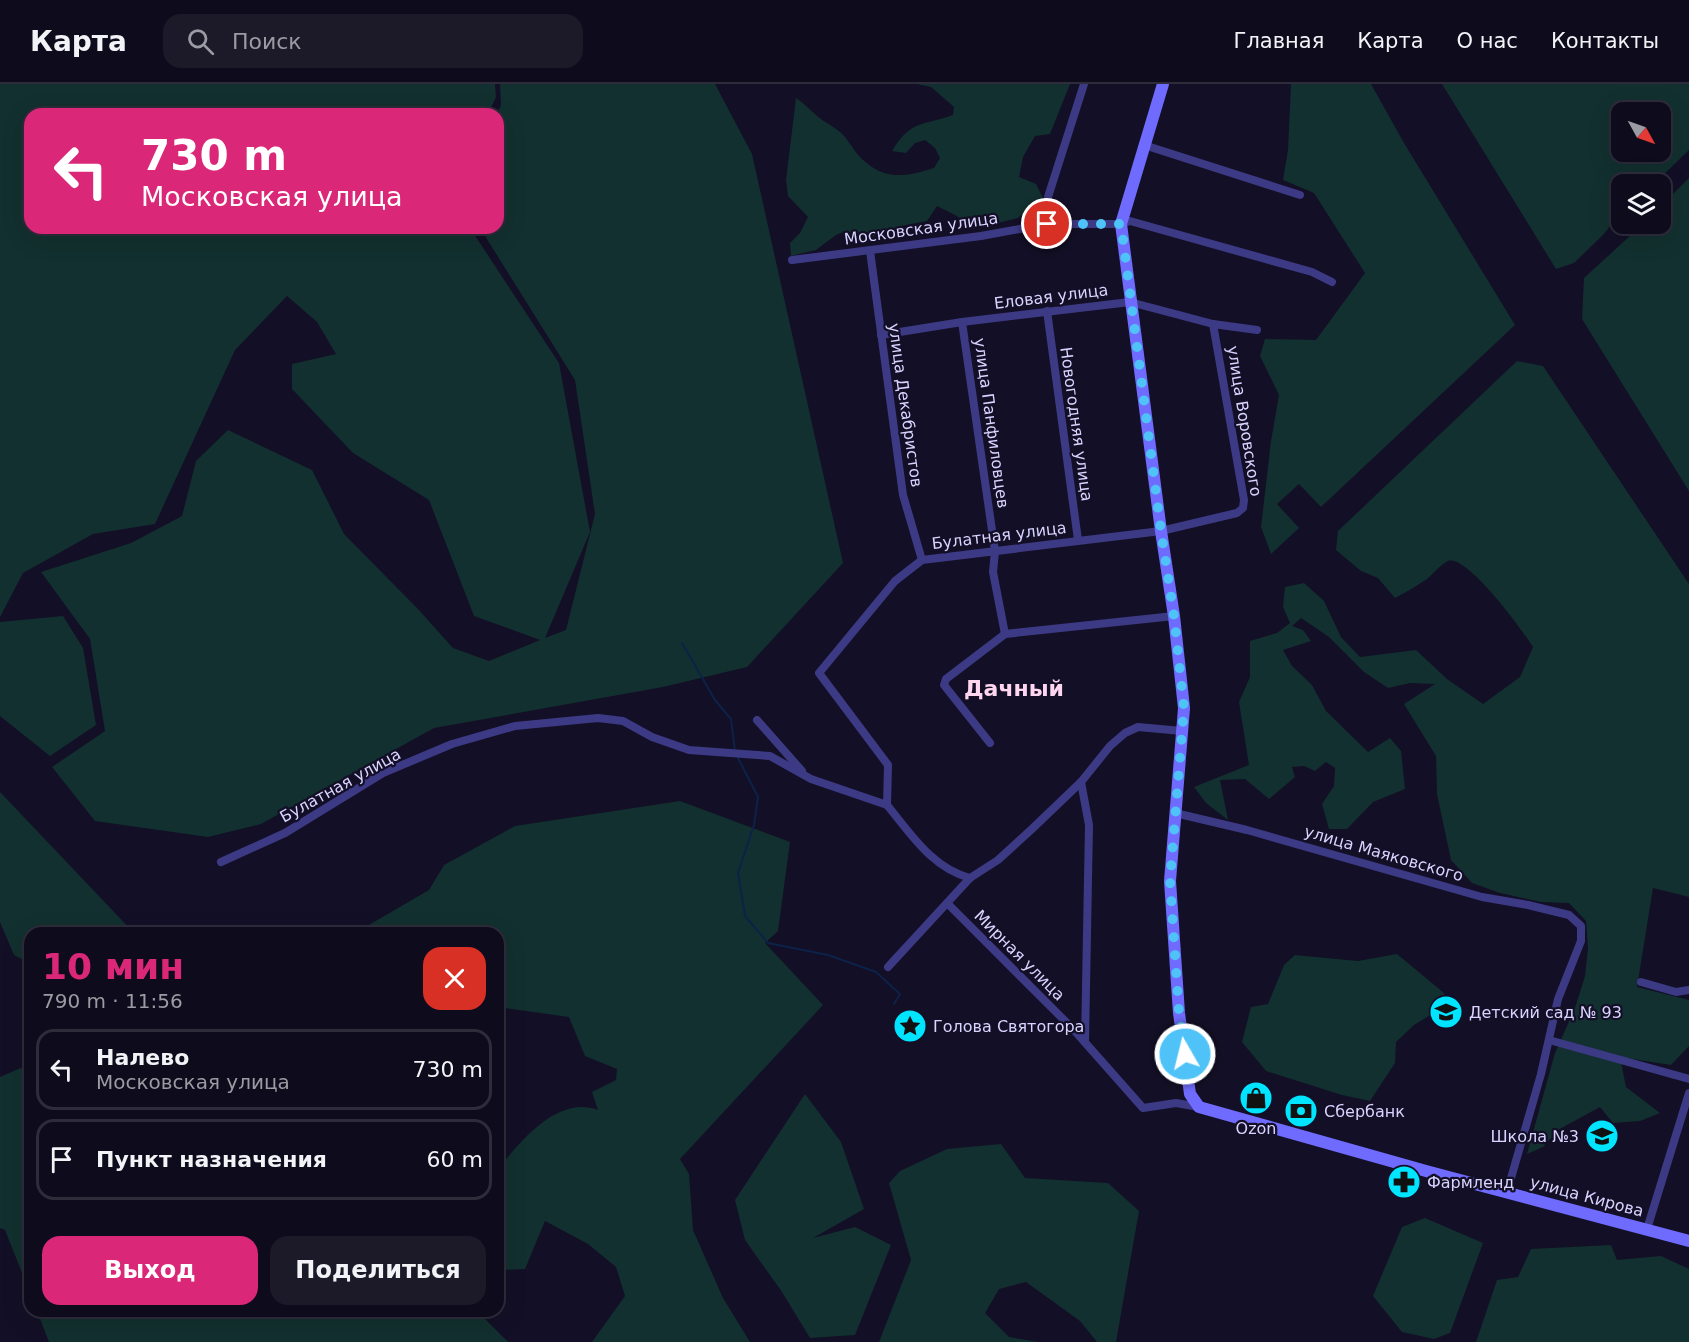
<!DOCTYPE html>
<html lang="ru">
<head>
<meta charset="utf-8">
<style>
  :root { --surface:#0e0b1c; --page:#1c1929; --text:#f1f3f6; --muted:#9b9ba3; --line:#2e2b3b; --accent:#db2777 }
  body { margin:0; font-family:"DejaVu Sans",sans-serif; background:var(--page); color:var(--text); height:100vh; display:flex; flex-direction:column; font-size:22px; white-space:nowrap }
  * { box-sizing:border-box; margin:0 }
  p { font-size:20px; color:var(--muted) }
  .icon { flex:none; width:33px; height:33px; fill:none; stroke:currentColor; stroke-width:2; stroke-linecap:round; stroke-linejoin:round }
  .map { position:relative; flex:1; overflow:hidden }
  .side { position:absolute; left:24px; top:843px; width:480px; height:390px; display:flex; flex-direction:column; background:var(--surface); border-radius:18px; box-shadow:0 6px 24px #0002,0 0 0 2px var(--line) }
  .side>* { flex:none }
  .top-card { position:absolute; left:24px; top:24px; width:480px; height:126px; border-radius:18px; box-shadow:0 6px 24px #0002,0 0 0 2px var(--line); background:#db2777; color:#fff; overflow:hidden }
  .needle { width:39px; rotate:130deg }
  .fabs { position:absolute; left:1611px; top:18px; display:grid; gap:12px }
  .fabs a { display:grid; place-items:center; width:60px; height:60px; border-radius:12px; background:var(--surface); box-shadow:0 6px 24px #0002,0 0 0 2px var(--line); font-size:30px }
  .pin { position:absolute; display:grid; place-items:center; width:51px; height:51px; color:#fff; margin:-26px; border:3px solid #fff; border-radius:50%; box-shadow:0 2px 6px #0007 }
  .me { position:absolute; width:66px; margin:-33px; rotate:352deg; stroke-linejoin:round; filter:drop-shadow(0 0 4px #0008) }
  .turn { display:flex; align-items:center; gap:21px; height:126px; padding:0 18px; font-size:27px }
  .turn .icon { width:78px; height:78px; stroke-width:2.5 }
  .turn b { display:block; font-size:42px; line-height:51px }
  .round { display:grid; place-items:center; flex:none; width:63px; height:63px; border-radius:18px; background:var(--page) }
  .headline { display:flex; align-items:center; justify-content:space-between; height:102px; padding:0 18px }
  h1 { font-size:36px; font-weight:600; line-height:45px; color:var(--accent) }
  .cta { display:flex; gap:12px; margin-top:auto; padding:12px 18px }
  .cta a { flex:1; height:69px; border-radius:18px; background:var(--accent); color:#fff; font-size:24px; font-weight:600; line-height:69px; text-align:center }
  .cta a+a { background:var(--page); color:var(--text) }
  ul { padding:0; list-style:none }
  li { display:flex; align-items:center; gap:18px; height:81px; margin:0 12px 9px; padding:0 6px; border:3px solid var(--line); border-radius:18px }
  li div { flex:1 }
  li b { display:block; font-size:22px }
  li em { font-style:normal }
  header { display:flex; align-items:center; gap:36px; box-sizing:border-box; height:84px; padding:0 30px; background:var(--surface); border-bottom:2px solid var(--line) }
  header strong { font-size:28px }
  nav { display:flex; gap:33px; margin-inline-start:auto; font-size:21px }
  .search { width:420px; height:54px; background:var(--page); display:flex; align-items:center; gap:15px; box-sizing:border-box; padding:0 21px; border-radius:18px; color:var(--muted); font-size:22px }
  .map>svg:first-child { display:block }
  .green { fill:#12302f; fill-rule:evenodd }
  .lines { fill:none; stroke-linecap:round; stroke-linejoin:round }
  .stream { stroke:#0c2248; stroke-width:2 }
  .street { stroke:#3d3a85; stroke-width:8 }
  .secondary { stroke:#6f6bff; stroke-width:12 }
  .route { stroke:#4fc3f7; stroke-width:10; stroke-dasharray:0 18 }
  .labels { text-anchor:middle; stroke-width:4.5; stroke-linejoin:round; paint-order:stroke }
  .street-label { font-size:16px; fill:#d9d4ff; stroke:#130f26 }
  .poi-label { font-size:16px; fill:#d9d4ff; stroke:#130f26; text-anchor:start }
  .district-label { font-size:22px; font-weight:bold; fill:#ffd6f0; stroke:#130f26 }
</style>
</head>
<body>
<header>
<strong>Карта</strong>
<div class="search"><svg class="icon" aria-label="search" viewBox="0 0 24 24"><circle cx="10" cy="10" r="6"/><path d="M15 15l6 6"/></svg>Поиск</div>
<nav><a>Главная</a><a>Карта</a><a>О нас</a><a>Контакты</a></nav>
</header>
<div class="map">
<svg width="1689" height="1258" viewBox="0 0 1689 1258">
  <rect width="100%" height="100%" fill="#130f26"/>
  <g class="green">
    <polygon points="0,0 495,0 496,13 488,30 30,30 30,144 470,144 559,279 590,448 545,554 566,546 595,430 575,296 480,144 498,144 497,30 501,21 500,0 715,0 752,70 843,479 747,583 663,603 434,644 261,740 208,753 95,737 52,683 105,647 90,555 41,488 131,459 182,432 196,377 228,346 312,386 344,450 417,524 453,564 489,577 540,556 474,532 429,416 353,369 292,305 292,280 336,270 317,238 287,212 235,266 155,440 93,450 23,489 0,533"/>
    <path d="M917,0H1070L1050,50L1035,52L1023,73L1019,93L1036,100L1043,114L1018,134L973,145L957,132L937,122L927,137L901,142L887,151L868,153L846,147L836,151L816,166L791,172L790,159L800,149L808,133L788,112L786,96L796,14C804,19 810,26 817,32C824,38 833,42 840,48C849,56 853,66 861,74C884,97 906,93 934,84L940,74L935,64L925,56L915,59L906,69L892,67C911,36 921,42 953,31L954,23L931,3Z"/>
    <polygon points="1291,0 1371,0 1404,59 1515,241 1321,423 1299,400 1277,420 1299,444 1271,470 1261,443 1271,357 1279,311 1260,272 1265,255 1316,256 1365,189 1314,109 1283,96 1288,66"/>
    <path d="M1442,0H1689V66L1654,100H1622L1621,128L1603,151L1574,179L1556,185ZM1622,28H1660V68H1622Z"/>
    <polygon points="1689,94 1689,407 1582,235 1584,194 1643,140 1660,140 1661,122"/>
    <path d="M1517,277L1543,282L1689,500V813L1653,804L1637,903L1689,916V962L1671,981L1620,973L1626,1003L1660,1029L1640,1037L1613,1039L1600,1023L1558,1046L1543,1063L1527,1070L1555,969L1575,924L1585,892L1588,864L1586,837L1569,819L1541,818L1500,809L1472,799L1451,776L1437,710L1436,672L1404,620L1435,600L1410,599L1388,604L1364,588L1329,553L1301,534L1292,542L1303,546L1311,557L1283,566L1292,582L1312,601L1326,627L1368,668L1390,654L1401,667L1405,705L1373,718L1347,745H1329L1322,720L1334,702L1335,684L1326,678L1315,687L1304,682L1292,683L1295,693L1269,715L1245,695L1220,696L1228,736L1206,719L1194,703L1249,681L1239,618L1250,593V557L1277,549L1290,539L1283,523L1285,503L1304,499L1324,517L1341,553L1360,573L1416,566L1447,595L1483,620L1520,593L1533,563C1523,547 1467,470 1448,477C1441,480 1433,490 1427,495C1417,502 1406,508 1395,514L1378,494L1361,487L1336,466L1338,447Z"/>
    <polygon points="63,532 83,564 96,641 50,672 0,632 0,538"/>
    <polygon points="0,708 134,849 30,849 30,879 14,871 0,838"/>
    <path d="M680,717L790,758L778,847L765,859L823,921L680,1075L689,1090L693,1146L723,1214L750,1258H592L625,1212L616,1183L588,1160L545,1137L525,1185L498,1186V1077L503,1079C525,1052 560,1012 598,1026L592,1008L616,996L617,985L585,972L569,933L498,923V849H355L429,806L444,781L515,742Z"/>
    <polygon points="1397,870 1444,909 1445,922 1414,941 1396,958 1395,979 1370,1017 1342,1011 1266,987 1242,958 1251,923 1268,920 1284,881 1295,871 1358,877"/>
    <polygon points="30,980 30,1209 5,1146 0,1144 0,993"/>
    <polygon points="805,1010 841,1058 864,1125 813,1154 855,1143 891,1161 855,1251 810,1254 782,1208 745,1156 735,1116"/>
    <polygon points="1001,1060 1025,1094 1108,1099 1139,1127 1116,1258 1097,1258 1080,1237 1026,1198 999,1205 985,1229 1009,1253 1038,1258 879,1258 911,1176 889,1099 900,1087 947,1065"/>
    <polygon points="1425,1134 1483,1159 1450,1249 1434,1255 1402,1248 1373,1212 1402,1143"/>
    <polygon points="1611,1161 1617,1176 1661,1172 1689,1185 1689,1258 1476,1258 1497,1196 1518,1193 1531,1165"/>
    <polygon points="37,1227 477,1227 508,1258 49,1258"/>
  </g>
  <g class="lines">
    <g class="stream">
      <polyline points="682,559 715,616 731,635 735,667"/>
      <polyline points="737,672 758,713 754,741 738,789 745,832 768,859 828,871 876,888 900,910 894,920"/>
    </g>
    <g class="street">
      <polyline points="1144,61 1300,111"/>
      <polyline points="1047,140 1048,113 1084,0"/>
      <polyline points="870,167 903,411 922,476"/>
      <polyline points="792,176 981,152 1047,140 1121,140 1130,137 1312,188 1332,198"/>
      <polyline points="1047,227 1078,456"/>
      <polyline points="962,238 995,467 993,488 1005,550"/>
      <polyline points="881,251 962,238 1130,218 1213,240 1257,246"/>
      <polyline points="757,636 802,687"/>
      <polyline points="990,659 944,601 946,595 1005,550 1174,532"/>
      <polyline points="1081,698 1089,741 1085,958"/>
      <polyline points="1175,729 1247,746 1482,813 1528,821 1569,831 1581,842 1581,857 1558,915 1541,990 1507,1108"/>
      <polyline points="221,778 285,749 383,689 452,660 515,642 598,634 623,637 652,653 689,666 770,672 811,695 887,721"/>
      <path d="M970,794C932,784 911,750 887,721L888,681L819,589L895,497L922,476L1161,447L1237,429L1243,424L1244,416L1213,240"/>
      <polyline points="947,819 1074,946 1143,1024 1176,1019 1199,1023"/>
      <polyline points="888,883 970,794 998,776 1033,744 1081,698 1110,662 1125,649 1138,643 1182,647"/>
      <polyline points="1641,898 1676,908 1689,906"/>
      <polyline points="1549,956 1689,995"/>
      <polyline points="1647,1145 1689,1009"/>
    </g>
    <polyline class="secondary" points="1163,0 1121,140 1161,447 1174,532 1184,624 1170,797 1179,929 1190,1010 1199,1023 1426,1087 1689,1157"/>
  </g>
  <g class="lines">
    <polyline class="route" points="1047,140 1121,140 1161,447 1174,532 1184,624 1170,797 1179,929 1185,970"/>
  </g>
  <defs>
    <g id="school-disc" transform="scale(1.725)"><circle r="9.5" fill="#00e5ff" stroke="#130f26"/><path d="M0-5L7-2L0 1L-7-2ZM-4 1L0 2.5L4 1V4Q0 6-4 4Z" fill="#111"/></g>
    <g id="sight-disc" transform="scale(1.725)"><circle r="9.5" fill="#00e5ff" stroke="#130f26"/><path d="M0-6L1.8-2.2L6-1.7L2.9 1.2L3.7 5.4L0 3.3L-3.7 5.4L-2.9 1.2L-6-1.7L-1.8-2.2Z" fill="#111"/></g>
    <g id="shop-disc" transform="scale(1.725)"><circle r="9.5" fill="#00e5ff" stroke="#130f26"/><path d="M-5-2.5h2.3a2.7 3.5 0 0 1 5.4 0H5L5.5 6h-11ZM-1.5-2.5h3a1.5 2.3 0 0 0-3 0Z" fill="#111"/></g>
    <g id="bank-disc" transform="scale(1.725)"><circle r="9.5" fill="#00e5ff" stroke="#130f26"/><path d="M-6-4H6V4H-6ZM0-2.3a2.3 2.3 0 1 0 0 4.6a2.3 2.3 0 1 0 0-4.6Z" fill="#111"/></g>
    <g id="pharmacy-disc" transform="scale(1.725)"><circle r="9.5" fill="#00e5ff" stroke="#130f26"/><path d="M-2-6h4v4h4v4h-4v4h-4v-4h-4v-4h4Z" fill="#111"/></g>
  </defs>
  <g fill-rule="evenodd">
    <use href="#school-disc" x="1446" y="928"/>
    <use href="#sight-disc" x="910" y="942"/>
    <use href="#shop-disc" x="1256" y="1014"/>
    <use href="#bank-disc" x="1301" y="1027"/>
    <use href="#school-disc" x="1602" y="1052"/>
    <use href="#pharmacy-disc" x="1404" y="1098"/>
  </g>
  <g class="labels">
    <g class="street-label">
      <text transform="translate(921 144) rotate(-8)" y="6">Московская улица</text>
      <text transform="translate(1051 212) rotate(-7)" y="6">Еловая улица</text>
      <text transform="translate(906 321) rotate(82)" y="6">улица Декабристов</text>
      <text transform="translate(1245 337) rotate(81)" y="6">улица Воровского</text>
      <text transform="translate(992 339) rotate(82)" y="6">улица Панфиловцев</text>
      <text transform="translate(1077 340) rotate(82)" y="6">Новогодняя улица</text>
      <text transform="translate(999 451) rotate(-7)" y="6">Булатная улица</text>
      <text transform="translate(340 701) rotate(-29)" y="6">Булатная улица</text>
      <text transform="translate(1384 769) rotate(16)" y="6">улица Маяковского</text>
      <text transform="translate(1020 871) rotate(45)" y="6">Мирная улица</text>
      <text transform="translate(1587 1112) rotate(15)" y="6">улица Кирова</text>
    </g>
    <g class="poi-label">
      <text x="1469" y="934">Детский сад № 93</text>
      <text x="933" y="948">Голова Святогора</text>
      <text x="1324" y="1033">Сбербанк</text>
      <text x="1256" y="1050" text-anchor="middle">Ozon</text>
      <text x="1579" y="1058" text-anchor="end">Школа №3</text>
      <text x="1427" y="1104">Фармленд</text>
    </g>
    <g class="district-label">
      <text x="1014" y="612">Дачный</text>
    </g>
  </g>
</svg>
<div class="fabs">
<a><svg class="needle" viewBox="-14 -14 28 28"><path d="M0-13l5 13h-10z" fill="#e53935"/><path d="M0 13l5-13h-10z" fill="#9b9ba3"/></svg></a>
<a><svg class="icon" aria-label="layers" viewBox="0 0 24 24"><path d="M12 4l9 5-9 5-9-5zM3 14l9 5 9-5"/></svg></a>
</div>
<div class="pin" style="left:1047px;top:140px;background:#d93025"><svg class="icon" aria-label="arrive" viewBox="0 0 24 24"><path d="M6 21V4h12l-3 4 3 4H6"/></svg></div>
<svg class="me" style="left:1185px;top:970px" viewBox="-20 -20 40 40"><circle r="17" fill="#4fc3f7" stroke="#fff" stroke-width="3"/><path d="M0-11L8 9 0 5-8 9z" fill="#fff"/></svg>
<div class="top-card">
<div class="turn"><svg class="icon" aria-label="left" viewBox="0 0 24 24"><path d="M17 20v-9H6M10 6l-5 5 5 5"/></svg><div><b>730 m</b>Московская улица</div></div>
</div>
<section class="side">
<div class="headline"><div><h1>10 мин</h1><p>790 m · 11:56</p></div><a class="round" style="background:#d93025;color:#fff"><svg class="icon" aria-label="close" viewBox="0 0 24 24"><path d="M6 6l12 12M18 6L6 18"/></svg></a></div>
<ul>
<li><svg class="icon" aria-label="left" viewBox="0 0 24 24"><path d="M17 20v-9H6M10 6l-5 5 5 5"/></svg><div><b>Налево</b><p>Московская улица</p></div><em>730 m</em></li>
<li><svg class="icon" aria-label="arrive" viewBox="0 0 24 24"><path d="M6 21V4h12l-3 4 3 4H6"/></svg><div><b>Пункт назначения</b></div><em>60 m</em></li>
</ul>
<div class="cta"><a>Выход</a><a>Поделиться</a></div>
</section>
</div>
</body>
</html>
